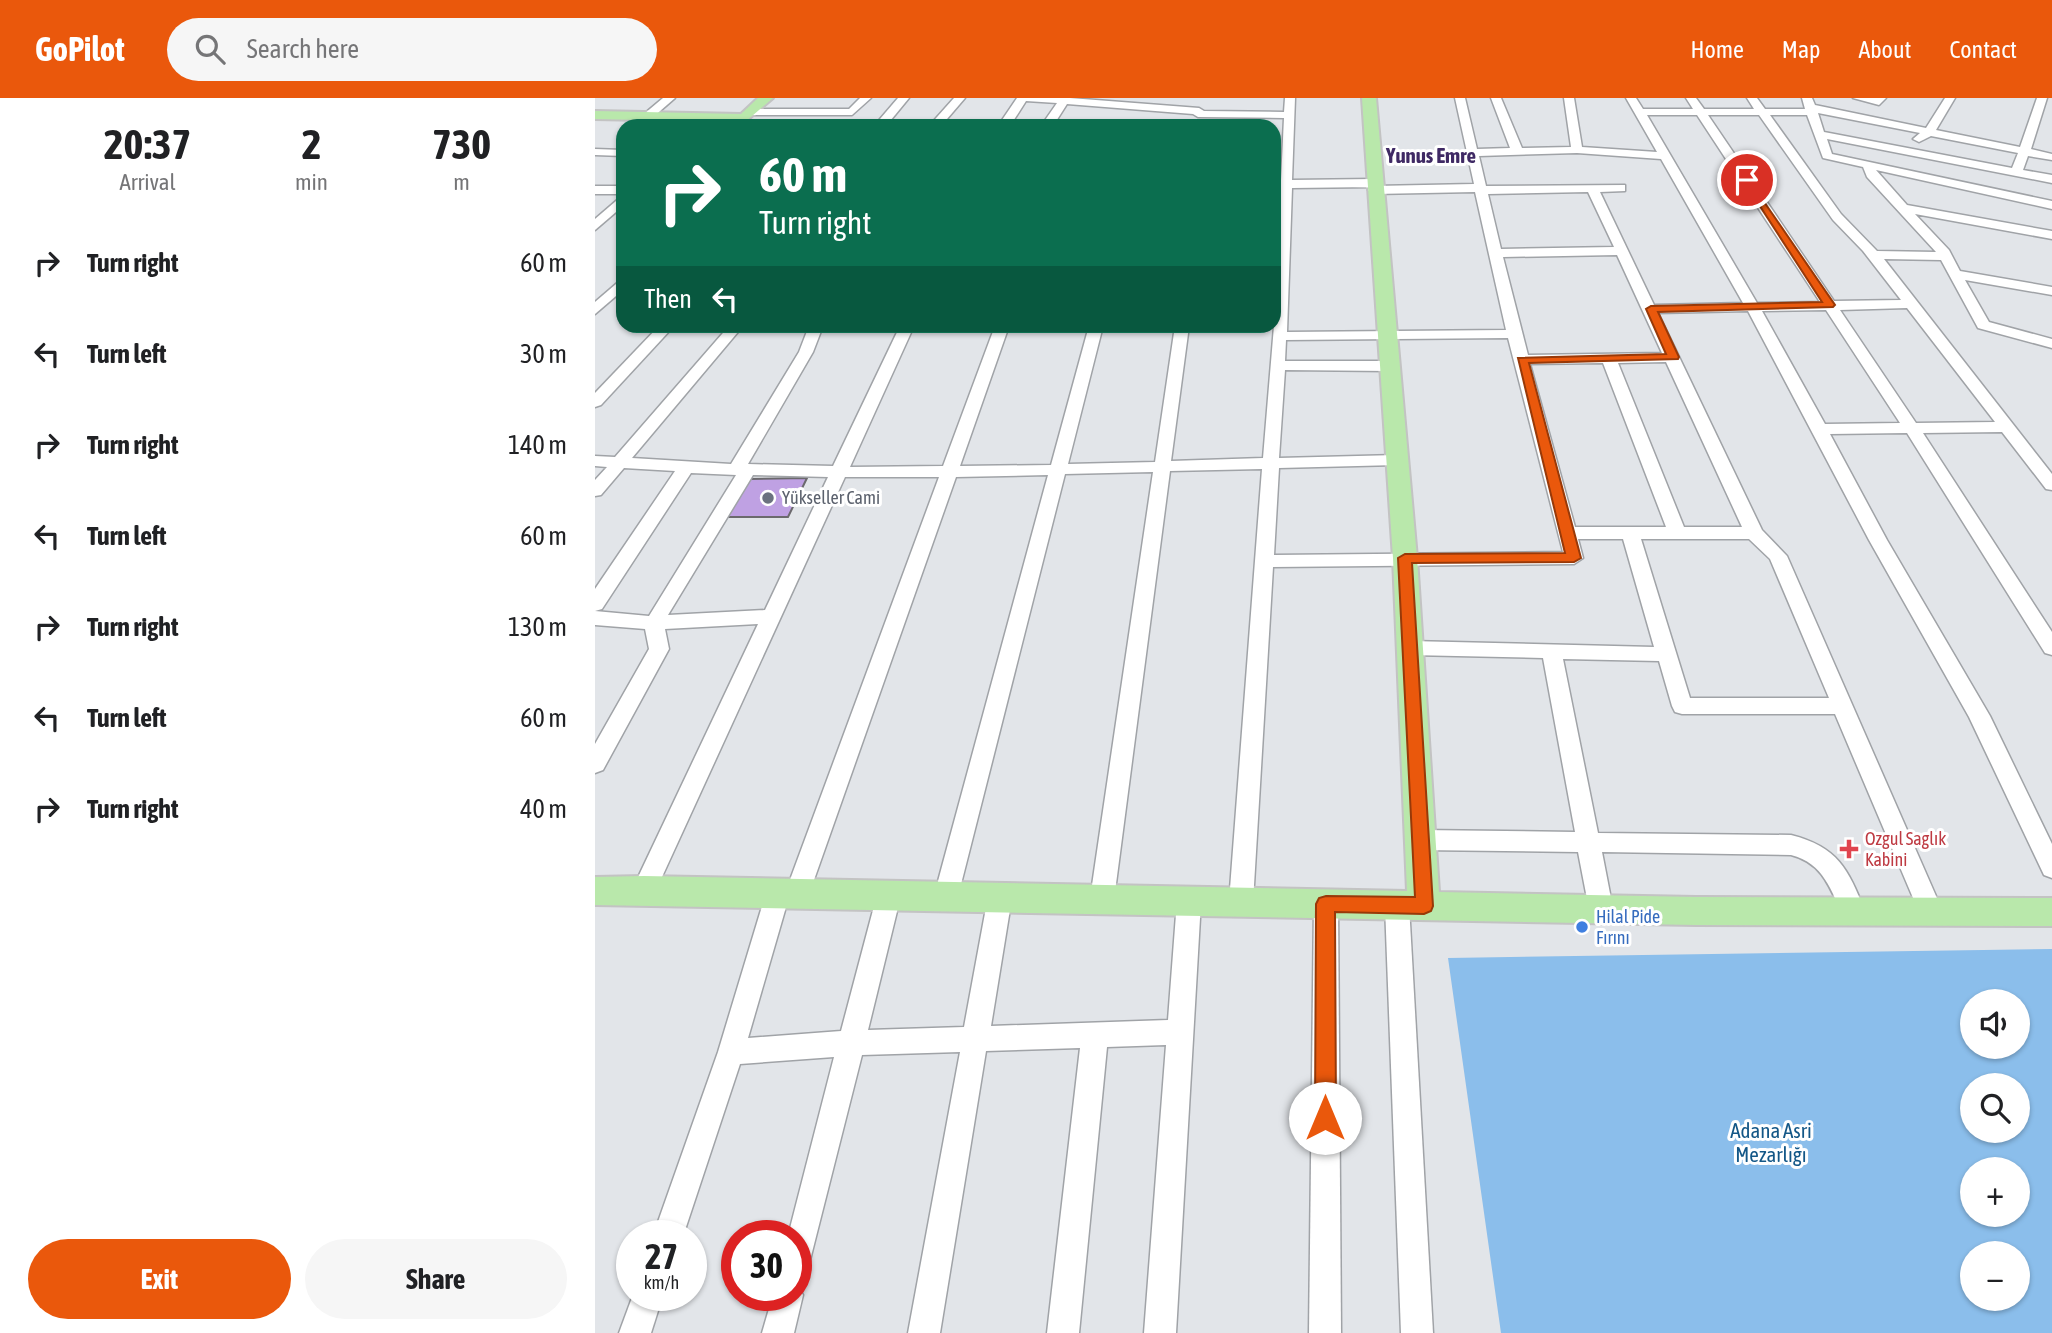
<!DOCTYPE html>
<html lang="en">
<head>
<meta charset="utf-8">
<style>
  :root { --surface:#fff; --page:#f6f6f6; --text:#202124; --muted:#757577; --accent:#ea580c }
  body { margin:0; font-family:"Asap Condensed",sans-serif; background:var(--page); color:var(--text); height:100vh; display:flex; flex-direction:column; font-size:26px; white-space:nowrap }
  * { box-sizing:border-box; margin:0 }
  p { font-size:23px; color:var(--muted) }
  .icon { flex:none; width:38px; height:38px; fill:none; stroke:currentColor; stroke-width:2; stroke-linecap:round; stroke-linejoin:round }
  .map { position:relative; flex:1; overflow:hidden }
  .panel { display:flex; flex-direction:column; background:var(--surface); width:595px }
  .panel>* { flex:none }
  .hud { position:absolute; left:21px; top:21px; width:665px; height:214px; border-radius:21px; box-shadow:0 2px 5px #0004; background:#0b6e4f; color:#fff; overflow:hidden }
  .controls { position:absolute; left:1365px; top:891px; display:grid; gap:14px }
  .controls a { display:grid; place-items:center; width:70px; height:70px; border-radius:50%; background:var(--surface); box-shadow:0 2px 5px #0004; font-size:35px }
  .speed { position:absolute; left:21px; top:1122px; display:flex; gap:14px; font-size:35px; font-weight:700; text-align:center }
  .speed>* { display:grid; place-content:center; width:91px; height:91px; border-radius:50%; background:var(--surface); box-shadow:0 2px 5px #0004; line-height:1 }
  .speed small { font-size:18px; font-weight:400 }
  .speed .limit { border:10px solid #d22; background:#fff; color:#111 }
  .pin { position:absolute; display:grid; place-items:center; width:60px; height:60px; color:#fff; margin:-30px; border:4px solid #fff; border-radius:50%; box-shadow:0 2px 7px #0007 }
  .me { position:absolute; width:77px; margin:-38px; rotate:0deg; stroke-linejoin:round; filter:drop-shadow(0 0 5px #0008) }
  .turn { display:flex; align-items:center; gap:24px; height:147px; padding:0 28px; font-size:32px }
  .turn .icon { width:91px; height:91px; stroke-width:2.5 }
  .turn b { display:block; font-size:49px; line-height:60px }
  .then { display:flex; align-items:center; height:66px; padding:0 28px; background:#0003; gap:14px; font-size:26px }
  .eta { display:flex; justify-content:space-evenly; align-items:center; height:119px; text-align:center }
  .eta b { font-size:42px; font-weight:700; line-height:49px }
  .button { display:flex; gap:14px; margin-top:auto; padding:14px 28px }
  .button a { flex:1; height:80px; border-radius:42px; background:var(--accent); color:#fff; font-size:28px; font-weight:700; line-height:80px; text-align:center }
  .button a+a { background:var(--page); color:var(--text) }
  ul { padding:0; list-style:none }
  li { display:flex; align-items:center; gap:21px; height:91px; padding:0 28px }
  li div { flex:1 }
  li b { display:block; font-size:26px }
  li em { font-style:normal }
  header { display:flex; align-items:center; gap:42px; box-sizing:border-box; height:98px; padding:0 35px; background:var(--accent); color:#fff }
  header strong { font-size:33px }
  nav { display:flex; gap:38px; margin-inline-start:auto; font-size:24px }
  .search { width:490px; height:63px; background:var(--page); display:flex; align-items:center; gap:18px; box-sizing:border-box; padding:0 24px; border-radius:38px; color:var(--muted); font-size:26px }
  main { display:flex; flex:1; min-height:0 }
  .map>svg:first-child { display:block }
  .green { fill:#8bbeeb; fill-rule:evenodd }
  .building { fill:#bfa1e3; stroke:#6b696d; stroke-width:2 }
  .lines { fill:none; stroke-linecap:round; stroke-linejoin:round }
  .minor-casing { stroke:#a0a3a7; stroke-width:3 }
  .major-casing { stroke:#c3c3c3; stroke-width:4 }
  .minor { fill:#fff; fill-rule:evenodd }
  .major { fill:#b9e8ab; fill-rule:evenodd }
  .route { fill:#ea580c; stroke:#983908; stroke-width:2 }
  .worship-dot { fill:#6b7280; stroke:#fff; stroke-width:2.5 }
  .health-dot { fill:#e0444e; stroke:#fff; stroke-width:2.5 }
  .shop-dot { fill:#3f7fe0; stroke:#fff; stroke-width:2.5 }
  .labels { text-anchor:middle; stroke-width:6; stroke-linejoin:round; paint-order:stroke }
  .worship-label { font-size:18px; fill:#5b616d; stroke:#fff; text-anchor:start }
  .health-label { font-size:18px; fill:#be3a42; stroke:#fff; text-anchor:start }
  .shop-label { font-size:18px; fill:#366cbe; stroke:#fff; text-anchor:start }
  .far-district-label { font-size:21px; font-weight:bold; fill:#3f2964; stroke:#fff }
  .near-park-label { font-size:21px; fill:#135787; stroke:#fff }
</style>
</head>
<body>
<header>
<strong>GoPilot</strong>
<div class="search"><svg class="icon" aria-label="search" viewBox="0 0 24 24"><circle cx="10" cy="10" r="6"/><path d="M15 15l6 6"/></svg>Search here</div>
<nav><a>Home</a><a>Map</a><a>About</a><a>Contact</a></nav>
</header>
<main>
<section class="panel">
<div class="eta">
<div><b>20:37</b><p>Arrival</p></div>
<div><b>2</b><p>min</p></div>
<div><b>730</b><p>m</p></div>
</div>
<ul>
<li><svg class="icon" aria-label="right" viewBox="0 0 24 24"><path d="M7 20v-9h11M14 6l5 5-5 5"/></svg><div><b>Turn right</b></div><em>60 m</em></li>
<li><svg class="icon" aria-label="left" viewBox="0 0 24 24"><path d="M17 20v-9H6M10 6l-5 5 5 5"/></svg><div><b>Turn left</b></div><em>30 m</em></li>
<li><svg class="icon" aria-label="right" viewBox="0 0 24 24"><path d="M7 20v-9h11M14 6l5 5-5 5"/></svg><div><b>Turn right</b></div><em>140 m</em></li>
<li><svg class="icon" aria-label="left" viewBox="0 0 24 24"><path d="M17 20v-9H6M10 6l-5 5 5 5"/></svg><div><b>Turn left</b></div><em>60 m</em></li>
<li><svg class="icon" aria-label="right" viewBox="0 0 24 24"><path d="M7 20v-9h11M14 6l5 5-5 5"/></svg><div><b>Turn right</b></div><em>130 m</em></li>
<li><svg class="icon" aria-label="left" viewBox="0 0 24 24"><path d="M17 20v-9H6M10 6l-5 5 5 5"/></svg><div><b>Turn left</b></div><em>60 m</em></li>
<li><svg class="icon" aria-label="right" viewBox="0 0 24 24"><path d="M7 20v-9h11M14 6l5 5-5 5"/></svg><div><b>Turn right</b></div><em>40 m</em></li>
</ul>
<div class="button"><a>Exit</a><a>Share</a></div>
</section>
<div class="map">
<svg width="1457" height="1235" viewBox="0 0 1457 1235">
  <rect width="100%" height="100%" fill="#e2e5e9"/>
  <path class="green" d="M1457,851V1235H906L853,860ZM1377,903H1423V948H1377ZM1377,987H1423V1032H1377ZM1377,1071H1423V1116H1377ZM1377,1155H1423V1200H1377Z"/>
  <polygon class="building" points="212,380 193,419 132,419 153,381"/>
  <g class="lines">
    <g class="minor-casing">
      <g id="minor">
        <polygon points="68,0 80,0 57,20 49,20 49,16"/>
        <polygon points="265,0 276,0 257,17 156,17 151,14 156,11 254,11"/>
        <polygon points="303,0 314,0 291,28 279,28"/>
        <polygon points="359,0 370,0 346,28 334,28"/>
        <path d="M422,0H475L604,10L609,13L689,14L690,0H700L697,82L779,81L785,85L780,88L879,86L860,0H870L882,51L915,50L896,0H906L927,50L976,49L969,0H979L987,49L1062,54L1031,0H1041L1048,11H1098L1091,0H1101L1109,11H1159L1152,0H1162L1170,11H1210L1207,0H1217L1220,7L1331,30L1350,0H1360L1341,32L1425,49L1442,0H1452L1436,51L1457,56V62L1433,58L1428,72L1457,77V85L1232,41L1237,56L1457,103V111L1281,72L1312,107L1457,133V141L1320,116L1354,152L1365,173L1457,189V197L1370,182L1394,224L1457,241V250L1383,230L1346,162L1289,161L1457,376V392L1451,391L1407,334L1328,335L1457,534V557L1450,555L1312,335L1235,336L1292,442L1395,618L1457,746V780L1449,777L1374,619L1274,442L1153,213L1063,215L1167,432L1192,458L1348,814L1345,821L1336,825L1327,821L1324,814L1240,616H1087L1080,614L1077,608L1064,563L968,561L1003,735L1196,737C1243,749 1253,771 1270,813L1267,820L1258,824L1249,820C1236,793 1229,765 1196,757L1007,754L1018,811L1015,818L1006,822L997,818L994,811L983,754L825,752L817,749L813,742L817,735L825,732L980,734L948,560L815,557L805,550L815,543L1059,549L1028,441H983L988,460L979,466L678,469L658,804L655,811L646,814L637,811L634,804L667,371L575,373L519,801L516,808L507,811L498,808L495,801L558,374L470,376L363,798L359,805L351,808L343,805L339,798L453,377L361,379L214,796L210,803L202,806L193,802L153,940L246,933L282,797L286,790L294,787L302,790L306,797L273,932L369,929L393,799L397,792L405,789L413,792L417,799L396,928L573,922L582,803L585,796L594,793L603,796L606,803L581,1235H549L571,947L512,949L484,1235H452L485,950L391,953L345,1235H313L365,954L267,957L212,1174L201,1178V1138H193L239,959L145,966L88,1138H58L123,954L171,795L175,788L183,785L192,790L344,379H250L61,792L57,799L49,802L41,799L37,792L163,526L70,531L74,551L8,672L0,675V646L54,551L50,531L0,527V513L54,518L141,377L96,375L7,511L0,513V491L80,373L29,370L6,397L0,398V382L12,369L0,368V358L20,359L134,228H148L37,360L136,366L204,254L214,228H228L218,254L153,366L238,368L305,228H319L255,369L348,368L400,228H414L365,368L456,367L494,228H508L473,366L560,364L580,228H594L576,363L668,360L679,228L689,20L603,19L598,16L472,6L458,28H446L462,5L431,3L415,28H403ZM1223,15L1325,35L1318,41L1324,44L1336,38L1423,55L1417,70L1229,34ZM1052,17H1102L1225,204L1162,205ZM1113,17H1164L1238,122L1268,153L1306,202L1239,203ZM1175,17H1212L1228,60L1268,69L1272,79L1341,154L1282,153L1246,116ZM982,55L1066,61L1148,205L1059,207L1005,94L1030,93V87L891,88L884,58ZM775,89L773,92L779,96L880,94L911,232L692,234L697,90L778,89ZM993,94L1019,149L906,151L893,96ZM1022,157L1067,255L933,257L908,159ZM1312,210L1400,324L1321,325L1245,212ZM1231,212L1305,325L1230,326L1167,213ZM913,240L968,454L679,457L684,370L802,367L810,362L802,357L684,360L690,272L794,273L802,268L794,263H690L691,242ZM1071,264L1147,429H1089L1023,265ZM1008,265L1071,429H980L935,266ZM158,377L233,379L170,512L73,517ZM1046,441H1154L1175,461L1234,600H1095Z"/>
        <polygon points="1258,0 1291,0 1284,7"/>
        <polygon points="0,51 28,52 28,58 0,57"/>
        <rect x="0" y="88" width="28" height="8"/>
        <polygon points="28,97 28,108 0,132 0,121"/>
        <polygon points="28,180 28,192 0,216 0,204"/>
        <polygon points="64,228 79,228 6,307 0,309 0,295"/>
        <polygon points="731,796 740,799 743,806 746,1235 714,1235 719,806 722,799"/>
        <polygon points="802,796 811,800 814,807 838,1235 806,1235 790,807 793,800"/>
        <polygon points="201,1185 208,1197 199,1235 167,1235 178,1197 201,1197"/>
        <polygon points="38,1197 68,1197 56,1235 24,1235"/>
      </g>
    </g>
    <g class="major-casing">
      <g id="major">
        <polygon points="163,0 178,0 150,24 0,21 0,13 146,16"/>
        <polygon points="767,0 781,0 822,460 844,794 1101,799 1457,800 1457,828 1101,827 0,807 0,779 49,778 812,793 798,460"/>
      </g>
    </g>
    <use href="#minor" class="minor"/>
    <use href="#major" class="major"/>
  </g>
  <polygon class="route" points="1152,79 1240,207 1238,209 1063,214 1084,259 1083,261 934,265 986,460 979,464 817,465 838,808 836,813 829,816 740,814 741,1020 738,1028 730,1031 723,1028 720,1020 721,806 724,800 731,798 820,799 803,460 810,456 970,455 923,260 1071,256 1051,211 1056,208 1227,204 1148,82"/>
  <circle class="worship-dot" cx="173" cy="400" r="7"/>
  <path class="health-dot" d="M1250.5 740.5h7v7h7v7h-7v7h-7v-7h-7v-7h7z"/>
  <circle class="shop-dot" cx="987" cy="829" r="7"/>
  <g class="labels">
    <g class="worship-label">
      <text x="187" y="406">Yükseller Cami</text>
    </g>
    <g class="health-label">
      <text x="1270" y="747">Ozgul Saglık<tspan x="1270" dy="21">Kabini</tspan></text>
    </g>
    <g class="shop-label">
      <text x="1001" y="825">Hilal Pide<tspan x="1001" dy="21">Fırını</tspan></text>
    </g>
    <g class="far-district-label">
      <text x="836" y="65">Yunus Emre</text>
    </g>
    <g class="near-park-label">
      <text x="1176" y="1040">Adana Asri<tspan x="1176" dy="24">Mezarlığı</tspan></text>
    </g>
  </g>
</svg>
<div class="controls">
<a><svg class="icon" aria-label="sound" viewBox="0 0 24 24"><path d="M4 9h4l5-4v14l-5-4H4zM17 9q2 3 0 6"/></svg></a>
<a><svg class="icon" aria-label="search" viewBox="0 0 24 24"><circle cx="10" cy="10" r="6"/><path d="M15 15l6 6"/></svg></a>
<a>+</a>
<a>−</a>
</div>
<div class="speed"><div>27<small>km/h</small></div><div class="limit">30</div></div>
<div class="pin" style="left:1152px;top:82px;background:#d93025"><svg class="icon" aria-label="arrive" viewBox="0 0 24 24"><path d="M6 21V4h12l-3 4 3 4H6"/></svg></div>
<svg class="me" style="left:730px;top:1020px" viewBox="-20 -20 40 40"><circle r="19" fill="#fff"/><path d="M0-13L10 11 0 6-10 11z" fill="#ea580c"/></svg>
<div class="hud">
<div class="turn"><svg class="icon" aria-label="right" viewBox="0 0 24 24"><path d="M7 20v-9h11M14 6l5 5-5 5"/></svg><div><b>60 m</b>Turn right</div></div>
<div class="then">Then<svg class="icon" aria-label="left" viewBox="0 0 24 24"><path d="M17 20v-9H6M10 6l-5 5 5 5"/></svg></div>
</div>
</div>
</main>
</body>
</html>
